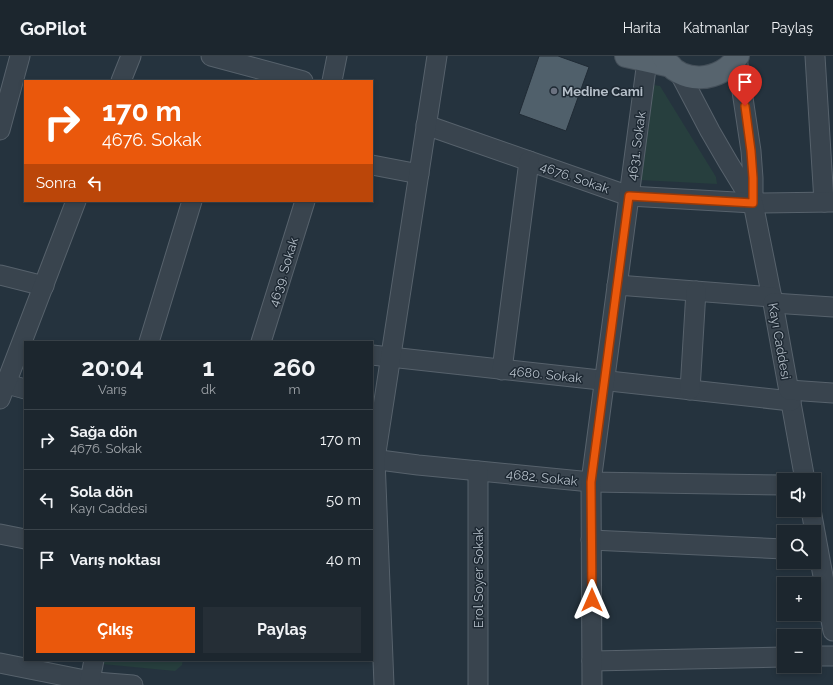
<!DOCTYPE html>
<html lang="tr">
<head>
<meta charset="utf-8">
<style>
  :root { --surface:#1c262e; --page:#252e36; --text:#f1f3f6; --muted:#a0a5aa; --line:#3a434a; --accent:#ea580c }
  body { margin:0; font-family:Raleway,sans-serif; background:var(--page); color:var(--text); height:100vh; display:flex; flex-direction:column; font-size:15px; white-space:nowrap }
  * { box-sizing:border-box; margin:0 }
  p { font-size:13px; color:var(--muted) }
  .icon { flex:none; width:22px; height:22px; fill:none; stroke:currentColor; stroke-width:2; stroke-linecap:round; stroke-linejoin:round }
  .map { position:relative; flex:1; overflow:hidden }
  .details { position:absolute; left:24px; top:285px; width:349px; height:320px; display:flex; flex-direction:column; background:var(--surface); border-radius:0px; box-shadow:0 2px 6px #0003,0 0 0 1px var(--line) }
  .details>* { flex:none }
  .banner { position:absolute; left:24px; top:24px; width:349px; height:122px; border-radius:0px; box-shadow:0 2px 6px #0003,0 0 0 1px var(--line); background:#ea580c; color:#fff; overflow:hidden }
  .buttons { position:absolute; left:777px; top:417px; display:grid; gap:8px }
  .buttons a { display:grid; place-items:center; width:44px; height:44px; border-radius:0px; background:var(--surface); box-shadow:0 2px 6px #0003,0 0 0 1px var(--line); font-size:20px }
  .pin { position:absolute; display:grid; place-items:center; width:34px; height:34px; color:#fff; margin:-41px -17px; border-radius:50% 50% 50% 0; rotate:-45deg; box-shadow:0 0 4px #0007 }
  .pin .icon { rotate:45deg }
  .me { position:absolute; width:44px; margin:-22px; rotate:0deg; stroke-linejoin:round; filter:drop-shadow(0 0 3px #0008) }
  .turn { display:flex; align-items:center; gap:14px; height:84px; padding:0 12px; font-size:18px }
  .turn .icon { width:52px; height:52px; stroke-width:2.5 }
  .turn b { display:block; font-size:28px; line-height:34px }
  .then { display:flex; align-items:center; height:38px; padding:0 12px; background:#0003; gap:8px; font-size:15px }
  .eta { display:flex; justify-content:space-evenly; align-items:center; height:68px; text-align:center }
  .eta b { font-size:24px; font-weight:700; line-height:28px }
  .action { display:flex; gap:8px; margin-top:auto; padding:8px 12px }
  .action a { flex:1; height:46px; border-radius:0px; background:var(--accent); color:#fff; font-size:16px; font-weight:700; line-height:46px; text-align:center }
  .action a+a { background:var(--page); color:var(--text) }
  ul { padding:0; list-style:none }
  li { display:flex; align-items:center; gap:12px; height:60px; padding:0 12px; border-top:1px solid var(--line) }
  li div { flex:1 }
  li b { display:block; font-size:15px }
  li em { font-style:normal }
  header { display:flex; align-items:center; gap:24px; box-sizing:border-box; height:56px; padding:0 20px; background:var(--surface); border-bottom:1px solid var(--line) }
  header strong { font-size:19px }
  nav { display:flex; gap:22px; margin-inline-start:auto; font-size:14px }
  .map>svg:first-child { display:block }
  .green { fill:#273f3e }
  .building { fill:#50606b; stroke:#202b35 }
  .lines { fill:none; stroke-linecap:round; stroke-linejoin:round }
  .minor-casing { stroke:#57626c; stroke-width:21 }
  .major-casing { stroke:#45505a; stroke-width:24 }
  .minor { stroke:#39444e; stroke-width:19 }
  .major { stroke:#57646e; stroke-width:22 }
  .route-casing { stroke:#983908; stroke-width:10 }
  .route { stroke:#ea580c; stroke-width:7 }
  .worship-dot { fill:#6b7280; stroke:#1e2933; stroke-width:1.5 }
  .labels { text-anchor:middle; stroke-width:3; stroke-linejoin:round; paint-order:stroke }
  .poi-label { font-size:13px; font-weight:bold; fill:#b5bfc9; stroke:#1e2933; text-anchor:start }
  .street-label { font-size:13px; fill:#b5bfc9; stroke:#1e2933 }
</style>
</head>
<body>
<header>
<strong>GoPilot</strong>
<nav><a>Harita</a><a>Katmanlar</a><a>Paylaş</a></nav>
</header>
<div class="map">
<svg width="833" height="629" viewBox="0 0 833 629">
  <rect width="100%" height="100%" fill="#25333e"/>
  <g class="green">
    <polygon points="654,29 660,30 716,121 717,128 640,124 647,33"/>
    <polygon points="103,604 183,604 182,609 175,615 102,608"/>
  </g>
  <polygon class="building" points="539,0 558,0 589,11 566,75 519,58"/>
  <g class="lines">
    <g class="minor-casing">
      <g id="minor">
        <polyline points="211,0 303,25"/>
        <polyline points="815,0 824,146"/>
        <polyline points="679,16 710,75 728,106 753,147 753,122 751,95 737,2"/>
        <polyline points="121,25 131,0"/>
        <polyline points="332,25 337,0"/>
        <polyline points="426,69 629,140 753,147 833,146"/>
        <polyline points="0,74 20,0"/>
        <polyline points="372,109 419,118"/>
        <polyline points="753,147 773,247 805,424"/>
        <polyline points="0,219 44,230"/>
        <polyline points="617,229 772,241"/>
        <polyline points="773,247 833,251"/>
        <polyline points="149,286 192,145"/>
        <polyline points="261,286 305,145"/>
        <polyline points="372,299 791,345"/>
        <polyline points="502,314 529,105"/>
        <polyline points="7,328 25,333"/>
        <polyline points="690,334 696,235"/>
        <polyline points="789,334 833,337"/>
        <polyline points="0,343 76,145"/>
        <polyline points="372,403 418,409 591,426 784,429"/>
        <polyline points="478,415 478,629"/>
        <polyline points="811,454 833,575"/>
        <polyline points="0,478 25,483"/>
        <polyline points="591,484 784,493"/>
        <polyline points="814,600 833,600"/>
        <polyline points="592,605 784,601"/>
        <polyline points="0,607 95,626 133,629"/>
        <polyline points="89,629 94,604"/>
        <polyline points="384,629 375,403 437,0"/>
        <polyline points="592,629 591,426 647,5"/>
      </g>
    </g>
    <g class="major-casing">
      <g id="major">
        <polyline points="626,0 671,10"/>
        <path d="M663,0C679,30 721,27 738,0"/>
      </g>
    </g>
    <use href="#minor" class="minor"/>
    <use href="#major" class="major"/>
  </g>
  <g class="lines">
    <g class="route-casing">
      <polyline id="route" points="592,544 591,426 629,140 753,147 753,122 751,95 745,50"/>
    </g>
    <use href="#route" class="route"/>
  </g>
  <circle class="worship-dot" cx="554" cy="35" r="4"/>
  <g class="labels">
    <g class="poi-label">
      <text x="562" y="40">Medine Cami</text>
    </g>
    <g class="street-label">
      <text transform="translate(636 90) rotate(-82)" y="5">4631. Sokak</text>
      <text transform="translate(575 121) rotate(19)" y="5">4676. Sokak</text>
      <text transform="translate(283 216) rotate(-73)" y="5">4639. Sokak</text>
      <text transform="translate(780 285) rotate(80)" y="5">Kayı Caddesi</text>
      <text transform="translate(546 318) rotate(6)" y="5">4680. Sokak</text>
      <text transform="translate(542 421) rotate(6)" y="5">4682. Sokak</text>
      <text transform="translate(478 522) rotate(-90)" y="5">Erol Soyer Sokak</text>
    </g>
  </g>
</svg>
<div class="buttons">
<a><svg class="icon" aria-label="sound" viewBox="0 0 24 24"><path d="M4 9h4l5-4v14l-5-4H4zM17 9q2 3 0 6"/></svg></a>
<a><svg class="icon" aria-label="search" viewBox="0 0 24 24"><circle cx="10" cy="10" r="6"/><path d="M15 15l6 6"/></svg></a>
<a>+</a>
<a>−</a>
</div>
<div class="pin" style="left:745px;top:50px;background:#d93025"><svg class="icon" aria-label="arrive" viewBox="0 0 24 24"><path d="M6 21V4h12l-3 4 3 4H6"/></svg></div>
<svg class="me" style="left:592px;top:544px" viewBox="-20 -20 40 40"><path d="M0-17L14 15 0 8-14 15z" fill="#ea580c" stroke="#fff" stroke-width="4"/></svg>
<div class="banner">
<div class="turn"><svg class="icon" aria-label="right" viewBox="0 0 24 24"><path d="M7 20v-9h11M14 6l5 5-5 5"/></svg><div><b>170 m</b>4676. Sokak</div></div>
<div class="then">Sonra<svg class="icon" aria-label="left" viewBox="0 0 24 24"><path d="M17 20v-9H6M10 6l-5 5 5 5"/></svg></div>
</div>
<section class="details">
<div class="eta">
<div><b>20:04</b><p>Varış</p></div>
<div><b>1</b><p>dk</p></div>
<div><b>260</b><p>m</p></div>
</div>
<ul>
<li><svg class="icon" aria-label="right" viewBox="0 0 24 24"><path d="M7 20v-9h11M14 6l5 5-5 5"/></svg><div><b>Sağa dön</b><p>4676. Sokak</p></div><em>170 m</em></li>
<li><svg class="icon" aria-label="left" viewBox="0 0 24 24"><path d="M17 20v-9H6M10 6l-5 5 5 5"/></svg><div><b>Sola dön</b><p>Kayı Caddesi</p></div><em>50 m</em></li>
<li><svg class="icon" aria-label="arrive" viewBox="0 0 24 24"><path d="M6 21V4h12l-3 4 3 4H6"/></svg><div><b>Varış noktası</b></div><em>40 m</em></li>
</ul>
<div class="action"><a>Çıkış</a><a>Paylaş</a></div>
</section>
</div>
</body>
</html>
